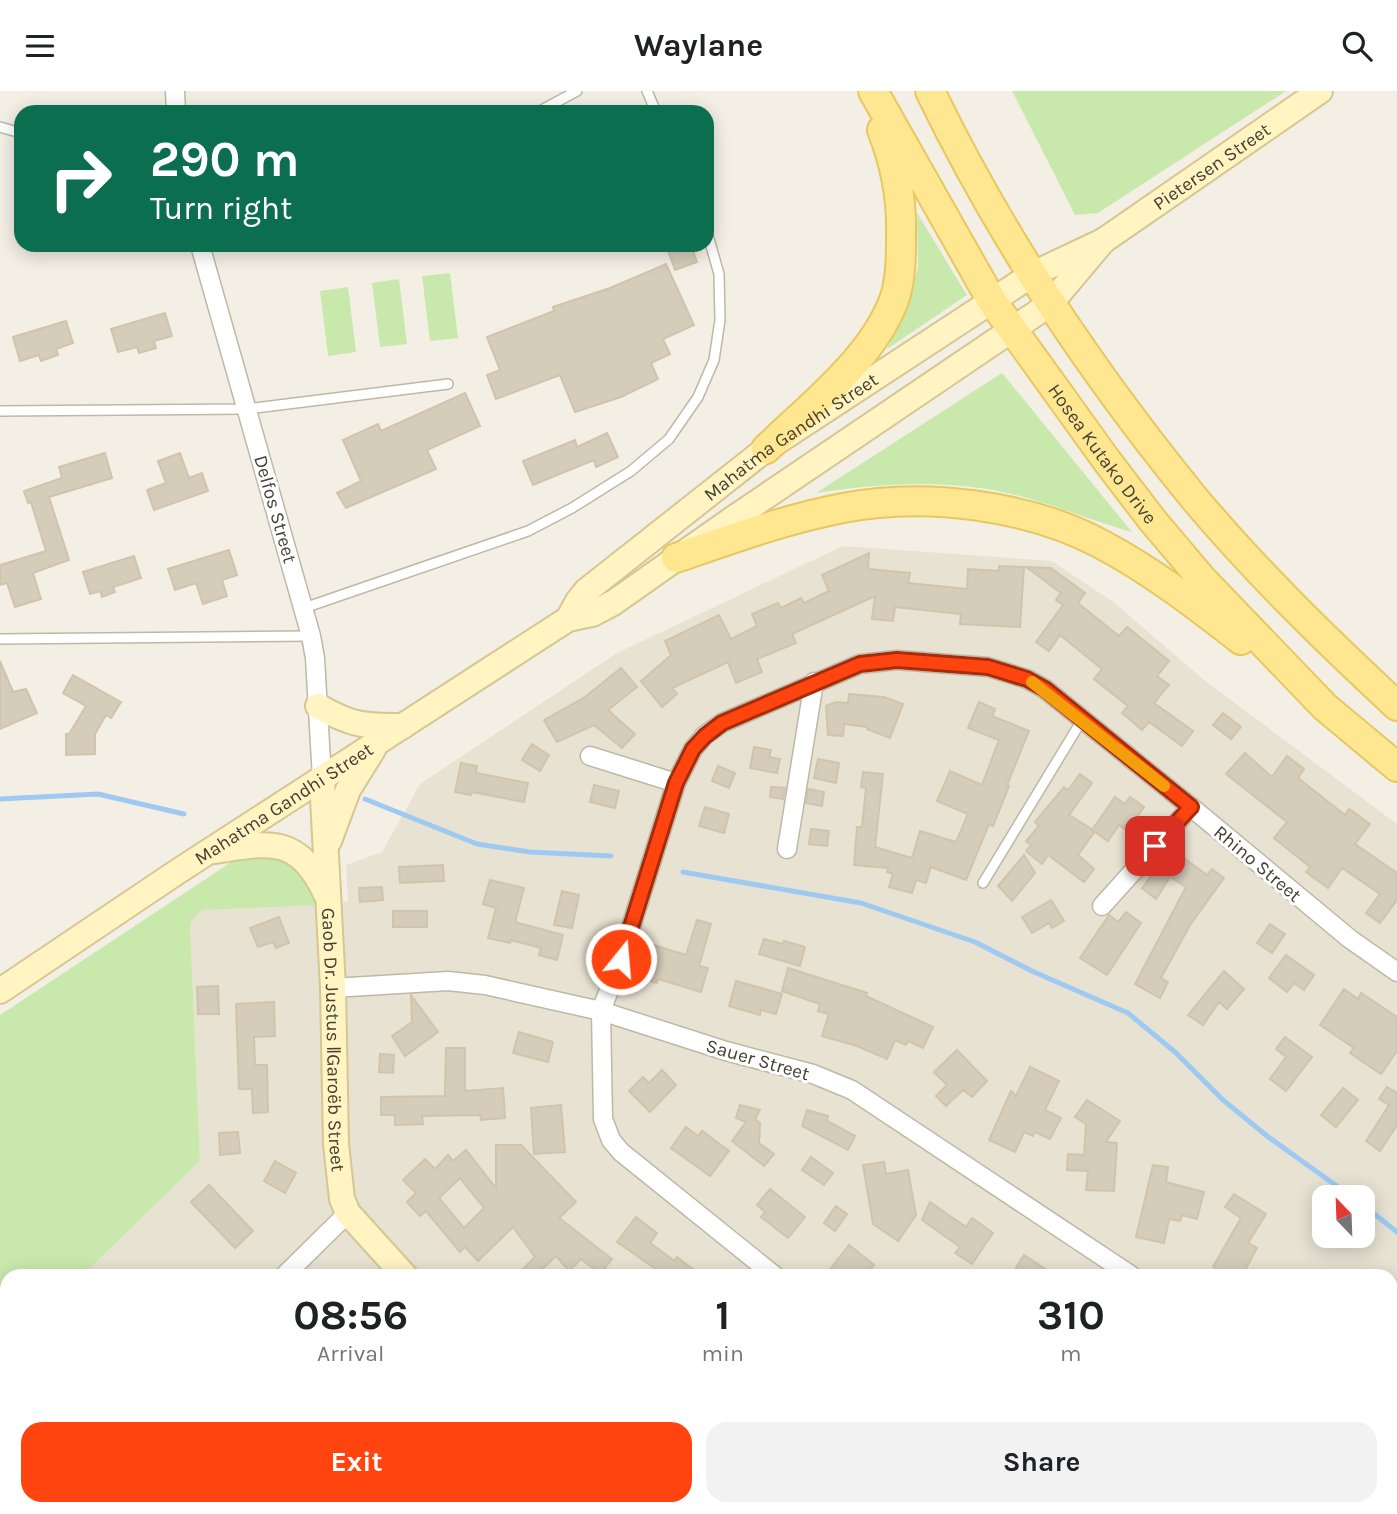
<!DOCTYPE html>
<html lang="en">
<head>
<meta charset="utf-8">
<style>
  :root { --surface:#fff; --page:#f2f2f2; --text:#202124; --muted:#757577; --accent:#ff440f }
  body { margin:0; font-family:Karla,sans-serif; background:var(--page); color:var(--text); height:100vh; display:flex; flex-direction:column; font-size:26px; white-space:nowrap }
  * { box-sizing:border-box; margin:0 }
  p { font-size:23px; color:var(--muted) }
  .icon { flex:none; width:38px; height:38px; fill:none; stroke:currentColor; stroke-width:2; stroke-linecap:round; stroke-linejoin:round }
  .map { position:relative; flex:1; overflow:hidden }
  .sheet { position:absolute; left:0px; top:1178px; width:1398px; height:247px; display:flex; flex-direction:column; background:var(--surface); border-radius:21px 21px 0 0; box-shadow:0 4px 18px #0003 }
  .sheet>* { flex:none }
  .guide { position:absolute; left:14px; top:14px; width:700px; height:147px; border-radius:21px; box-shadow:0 4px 18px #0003; background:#0b6e4f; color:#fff; overflow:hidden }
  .needle { width:46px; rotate:337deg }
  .tools { position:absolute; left:1312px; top:1094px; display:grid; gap:14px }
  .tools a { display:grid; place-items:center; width:63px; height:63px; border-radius:14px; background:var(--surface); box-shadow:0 4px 18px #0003; font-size:35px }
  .pin { position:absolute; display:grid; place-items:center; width:60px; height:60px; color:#fff; margin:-30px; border-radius:14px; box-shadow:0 4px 10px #0006 }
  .me { position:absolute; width:77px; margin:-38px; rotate:17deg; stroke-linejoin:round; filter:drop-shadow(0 0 5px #0008) }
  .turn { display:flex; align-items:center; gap:24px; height:147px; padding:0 21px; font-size:32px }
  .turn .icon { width:91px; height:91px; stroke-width:2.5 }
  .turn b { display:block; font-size:49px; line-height:60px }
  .eta { display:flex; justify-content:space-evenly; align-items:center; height:119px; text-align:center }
  .eta b { font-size:42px; font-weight:700; line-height:49px }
  .button { display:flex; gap:14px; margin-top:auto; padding:14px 21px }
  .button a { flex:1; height:80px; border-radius:21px; background:var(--accent); color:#fff; font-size:28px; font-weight:700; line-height:80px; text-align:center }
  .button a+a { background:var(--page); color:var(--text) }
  header { display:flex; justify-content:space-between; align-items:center; height:91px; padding:0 21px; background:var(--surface); font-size:32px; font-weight:700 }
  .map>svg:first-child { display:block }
  .residential { fill:#e7e2d2; fill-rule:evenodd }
  .green { fill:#c9e9ac }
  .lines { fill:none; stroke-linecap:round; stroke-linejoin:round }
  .stream { stroke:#9ecaf2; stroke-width:5 }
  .building { fill:#d5ccba; stroke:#d0c4ad; stroke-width:2; fill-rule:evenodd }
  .lane-casing { stroke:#beb8a7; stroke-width:12 }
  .street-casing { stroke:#beb8a7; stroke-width:21 }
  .secondary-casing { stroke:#d5c793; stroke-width:28 }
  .primary-casing { stroke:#e7c75f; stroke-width:32 }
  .lane { stroke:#fff; stroke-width:9 }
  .street { stroke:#fff; stroke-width:18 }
  .secondary { stroke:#fff4c2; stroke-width:24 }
  .primary { stroke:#ffe791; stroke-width:28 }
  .route-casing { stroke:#a62c0a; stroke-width:18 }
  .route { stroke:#ff440f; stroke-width:12 }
  .slow { stroke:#f59e0b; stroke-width:12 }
  .labels { text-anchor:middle; stroke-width:6; stroke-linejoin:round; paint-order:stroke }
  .street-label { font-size:19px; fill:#454034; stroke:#fff }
</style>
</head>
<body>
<header><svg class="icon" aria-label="menu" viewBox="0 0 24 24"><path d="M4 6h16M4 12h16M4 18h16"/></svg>Waylane<svg class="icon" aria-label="search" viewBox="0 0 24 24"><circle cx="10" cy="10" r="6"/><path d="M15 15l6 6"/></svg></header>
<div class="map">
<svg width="1397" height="1423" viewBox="0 0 1397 1423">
  <rect width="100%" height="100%" fill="#f3efe5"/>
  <g class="residential">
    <path d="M843,455L1052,470L1112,510L1204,589L1397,733V1423H69L64,1418H1391V1185H82L200,1070L190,832L201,819L348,811L346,774L382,761L420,693L617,562ZM1325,1106H1363V1144H1325Z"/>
    <polygon points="7,1258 7,1354 0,1346 0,1264"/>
  </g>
  <g class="green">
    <polygon points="1012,0 1286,0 1098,122 1075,124"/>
    <polygon points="917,122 967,204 887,258 910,207 918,176"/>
    <polygon points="450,182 458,247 430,250 422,185"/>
    <polygon points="399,188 407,253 380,256 372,192"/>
    <polygon points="348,196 356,261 328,265 320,200"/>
    <path d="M1002,282L1132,441C1084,428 1037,406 987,398C929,389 874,393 816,402Z"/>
    <polygon points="280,762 314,798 317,814 202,819 190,832 200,1070 82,1185 7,1185 7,1258 0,1264 0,924 239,766"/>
    <polygon points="0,1346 7,1354 7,1418 64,1418 69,1423 0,1423"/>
  </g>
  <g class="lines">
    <g class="stream">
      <polyline points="0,708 98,703 184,723"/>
      <polyline points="365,708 477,753 530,761 611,765"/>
      <polyline points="683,781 861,812 975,851 1034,881 1128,922 1175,961 1223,1009 1267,1045 1352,1106"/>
      <polyline points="1363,1114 1397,1141"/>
    </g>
  </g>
  <g class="building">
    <polygon points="666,154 691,154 697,171 675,179"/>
    <polygon points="666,173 694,234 663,248 670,263 651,272 658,288 621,306 575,321 560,284 496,308 487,284 500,279 487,246 554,220 553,216 610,197"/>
    <polygon points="165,222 172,245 154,250 156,257 139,262 137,256 118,261 111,238"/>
    <polygon points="66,230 73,252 56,258 58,264 41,270 39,264 20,270 13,246"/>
    <polygon points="465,302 480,335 427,359 436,378 346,417 337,402 361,390 343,349 378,333 381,340"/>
    <polygon points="607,342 618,366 596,376 594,369 533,394 523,370 575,349 577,356"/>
    <polygon points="105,362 112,387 49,406 69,469 33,482 41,508 15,516 7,492 0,494 0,474 46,460 31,411 28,412 24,400 62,387 59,376"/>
    <polygon points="180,362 189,387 202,382 208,400 154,419 147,399 166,392 158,370"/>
    <polygon points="229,459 237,484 222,489 227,505 203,513 196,492 175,499 168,478"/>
    <polygon points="869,462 868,478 910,482 908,492 967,498 968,478 999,480 999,475 1024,476 1020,536 960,533 961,523 895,516 893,530 872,528 875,505 792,543 796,552 757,568 762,581 736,592 728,571 672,597 677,603 662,616 641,590 671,564 665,550 719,524 731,548 757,535 752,523 778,512 781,517 801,507 804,512 829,500 822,484"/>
    <polygon points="134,465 141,487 113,496 115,501 102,506 100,500 90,503 83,481"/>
    <polygon points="1026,476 1051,477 1085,502 1078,512 1119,545 1127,536 1169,570 1157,585 1169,594 1154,612 1193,640 1182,655 1149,631 1142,639 1122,622 1128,615 1094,588 1102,578 1060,544 1049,560 1036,551 1063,514 1056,509 1061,502"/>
    <polygon points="0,570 13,601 26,598 37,622 0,638"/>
    <polygon points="621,577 637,596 608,619 635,643 622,657 594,634 557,651 544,629 585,606"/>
    <polygon points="73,584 121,611 111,627 106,624 95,643 95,663 66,664 66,643 69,643 86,615 63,602"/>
    <polygon points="849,603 884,606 903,613 890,647 867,638 867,636 844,633 843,645 828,644 826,615 836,611 848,612"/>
    <polygon points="979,611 995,618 992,625 1029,640 1007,694 1009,695 993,735 989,733 966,789 931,776 926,792 916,789 912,802 889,796 893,783 887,781 888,777 854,774 857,736 862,736 866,697 861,696 863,681 883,683 875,756 912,767 920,740 956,751 968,723 937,710 950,680 982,694 999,649 968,637"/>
    <polygon points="1223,622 1241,636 1231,648 1213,634"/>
    <polygon points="532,653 549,664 540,680 522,669"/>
    <polygon points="754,656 771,659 769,666 780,668 777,682 750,677"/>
    <polygon points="1245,662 1272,686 1287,665 1304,678 1298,687 1345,724 1349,718 1370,733 1355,753 1397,782 1397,809 1380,832 1366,822 1380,803 1342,777 1328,797 1306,781 1310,776 1274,747 1287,731 1226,683"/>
    <polygon points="818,668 839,672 836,692 814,687"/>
    <polygon points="461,672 477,675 476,682 528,692 524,711 472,701 471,704 455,701"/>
    <polygon points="718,675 735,682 729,697 712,690"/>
    <polygon points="1080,683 1092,692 1069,724 1095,740 1078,764 1094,778 1084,791 1048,764 1042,773 1026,760 1031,754 1026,750 1039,735 1035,731 1064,696 1068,699"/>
    <polygon points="594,694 619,700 615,717 590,711"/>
    <polygon points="771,696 785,697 783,708 770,706"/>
    <polygon points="808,698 824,701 822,715 806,712"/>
    <polygon points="1115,706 1125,713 1130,706 1144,716 1127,740 1119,734 1108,750 1092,739"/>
    <polygon points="705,716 729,723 724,742 699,735"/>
    <polygon points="811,738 829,740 827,755 809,753"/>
    <polygon points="1172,758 1207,784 1212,778 1224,787 1190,834 1161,887 1168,891 1160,907 1135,893 1186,796 1170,786 1156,808 1142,797"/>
    <polygon points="1024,764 1035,782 1012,810 998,795"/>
    <polygon points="443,774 444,790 400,792 399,776"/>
    <polygon points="490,789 524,797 515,831 563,844 557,869 539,864 541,857 511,849 510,852 488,847 496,817 483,813"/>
    <polygon points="382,796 383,809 360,811 359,797"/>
    <polygon points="562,800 579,804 572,837 554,834"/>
    <polygon points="1051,809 1064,830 1052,837 1049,832 1032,842 1022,826"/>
    <rect x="393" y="820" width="34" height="16"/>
    <polygon points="1126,821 1141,832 1107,884 1080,867 1109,824 1118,831"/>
    <polygon points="279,826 289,852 276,857 273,851 258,856 250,837"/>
    <polygon points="697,829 711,833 699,875 708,877 701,901 658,888 657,892 643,888 653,854 686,864"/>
    <polygon points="1270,833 1285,843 1272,862 1257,852"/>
    <polygon points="764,848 783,853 784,850 805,856 800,875 759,863"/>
    <polygon points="1286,864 1314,884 1304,899 1294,892 1287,901 1269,887"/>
    <polygon points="788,877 867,902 866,905 933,936 923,957 908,950 906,954 895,949 887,968 857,955 822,945 829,923 818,920 820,913 782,900"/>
    <polygon points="1224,880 1244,898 1227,918 1219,911 1203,934 1188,924"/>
    <polygon points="736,890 782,903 776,923 761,919 760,924 729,915"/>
    <polygon points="218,895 219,923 198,923 197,896"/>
    <polygon points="1344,898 1358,908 1361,902 1397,926 1397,960 1381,983 1350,962 1354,957 1320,934"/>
    <polygon points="411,904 438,941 405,965 392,945 412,931"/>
    <polygon points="274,911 275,945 254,946 255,974 267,974 268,1021 253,1022 252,998 239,998 236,913"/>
    <polygon points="519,941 553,951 548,971 513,962"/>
    <polygon points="1285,946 1312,966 1286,1000 1270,988 1286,966 1276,958"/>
    <polygon points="446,957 465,957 465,1000 503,997 505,1027 481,1029 480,1024 422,1025 423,1033 395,1034 395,1024 381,1024 381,1006 445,1005"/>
    <polygon points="957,959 987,990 972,1006 963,999 946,1015 936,1005 947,994 934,981"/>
    <polygon points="380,963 394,964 393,982 379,981"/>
    <polygon points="1030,976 1059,990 1045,1019 1061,1027 1050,1048 1035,1041 1033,1045 1024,1041 1015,1061 989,1049 1011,1000 1016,1005"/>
    <polygon points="662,979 676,994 650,1021 629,1000 643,986 649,992"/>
    <polygon points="1387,996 1397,1002 1397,1034 1380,1060 1366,1050 1389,1014 1379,1008"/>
    <polygon points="1343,997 1358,1009 1336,1036 1321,1024"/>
    <polygon points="1087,1009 1120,1030 1106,1051 1117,1052 1114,1100 1086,1099 1088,1080 1067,1079 1068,1063 1084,1064 1086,1033 1075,1026"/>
    <polygon points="561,1014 565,1061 534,1063 531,1017"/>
    <polygon points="740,1014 760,1019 755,1028 760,1032 759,1052 774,1063 764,1075 732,1050 746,1031 736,1027"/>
    <polygon points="807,1019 828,1025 827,1030 855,1045 848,1059 802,1035"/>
    <polygon points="686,1036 698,1045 702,1040 729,1060 710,1085 671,1057"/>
    <polygon points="238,1041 240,1062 220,1064 219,1042"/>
    <path d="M496,1054H521L576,1111L559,1127L612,1168L600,1183L581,1168L569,1180L556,1165L535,1185H516L535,1166L513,1136L478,1170L465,1156L460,1161L426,1120L420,1125L407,1111L416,1102L403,1089L425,1068L435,1078L448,1064L453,1070L466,1059L496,1097ZM460,1087L484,1117L464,1137L439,1107Z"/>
    <polygon points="811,1066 833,1082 824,1094 802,1079"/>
    <polygon points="275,1070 296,1082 285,1102 264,1090"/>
    <polygon points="884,1071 886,1083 908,1079 916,1124 898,1150 873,1133 863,1074"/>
    <polygon points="1153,1074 1168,1076 1166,1091 1204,1101 1197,1128 1182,1124 1180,1130 1169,1128 1164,1152 1136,1146"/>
    <polygon points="209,1094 253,1140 235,1157 191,1111"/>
    <polygon points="770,1098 805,1126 788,1147 761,1126 765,1121 757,1114"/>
    <polygon points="1234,1103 1266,1123 1248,1152 1257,1157 1242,1185 1217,1185 1220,1180 1213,1176 1241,1127 1225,1116"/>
    <polygon points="930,1111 966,1136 972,1127 993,1142 972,1173 955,1162 960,1156 922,1129"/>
    <polygon points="836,1115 847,1123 835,1140 824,1132"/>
    <polygon points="636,1126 657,1142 650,1152 675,1170 677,1166 702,1185 666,1185 617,1151"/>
    <polygon points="849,1154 874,1174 865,1185 825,1185"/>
    <polygon points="1024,1164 1056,1185 1011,1185"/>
  </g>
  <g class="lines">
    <g class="lane-casing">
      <g id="lane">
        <polyline points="647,0 656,21"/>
        <polyline points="538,21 577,0"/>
        <polyline points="0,36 21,42"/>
        <polyline points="0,320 247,318 448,293"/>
        <polyline points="304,517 528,440 572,417 631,380 669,348 698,306 714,269 720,229 719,183 707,141"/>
        <polyline points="0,548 311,545"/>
        <polyline points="983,792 1082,629"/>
      </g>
    </g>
    <g class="street-casing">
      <g id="street">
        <polyline points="175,0 176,21"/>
        <polyline points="200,154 311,545 315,567 322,688"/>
        <polyline points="590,665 676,692"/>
        <polyline points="787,758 814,591"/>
        <polyline points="1102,815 1191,716"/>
        <polyline points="333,897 448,890 485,894 601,920 726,960 813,983 852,999 1132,1185"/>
        <polyline points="284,1185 348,1122"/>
        <polyline points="775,1185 621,1061 611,1049 603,1028 601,920 621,868 676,692 693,658 705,644 722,632 860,573 897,569 988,576 1027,588 1045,598 1191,716 1350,848 1397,881"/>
        <polyline points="1391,1356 1397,1360"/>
        <polyline points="257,1418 262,1423"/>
        <polyline points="1082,1418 1089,1423"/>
        <polyline points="1062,1423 1063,1418"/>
      </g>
    </g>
    <g class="secondary-casing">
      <g id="secondary">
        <path id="s1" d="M568,528L578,510L586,500L766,358L1033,183L1103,150L1320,0"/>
        <path d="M318,615C352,635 365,635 403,635"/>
        <path id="s2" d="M322,688L333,897L336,1053L342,1108L348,1122L405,1185"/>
        <polyline points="329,750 348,699 374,657"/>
        <path d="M215,760C272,751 298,745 326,803"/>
        <path id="s3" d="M0,900L177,781L568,528L592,523L613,512L731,429L1050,213L1103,150"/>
        <polyline points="650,1418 657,1423"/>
      </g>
    </g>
    <g class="primary-casing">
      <g id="primary">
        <path id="s4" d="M873,0L992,210L1107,370L1153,430L1202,488L1325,616L1397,676"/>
        <path d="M930,0C1000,145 1092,282 1194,407C1256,481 1326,549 1397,615"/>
        <path d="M766,358C810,315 877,264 896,203C901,184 901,164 901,144C902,109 895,72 882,39"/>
        <path d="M676,467C731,448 786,428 843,417C924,401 1028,414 1101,453C1152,480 1196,514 1241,549"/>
      </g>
    </g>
    <use href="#lane" class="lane"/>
    <use href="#street" class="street"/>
    <use href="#secondary" class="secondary"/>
    <use href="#primary" class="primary"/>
  </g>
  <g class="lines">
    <g class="route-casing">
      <polyline id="route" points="621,868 676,692 693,658 705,645 722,632 860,573 897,569 988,576 1027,588 1045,598 1191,716 1155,755"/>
    </g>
    <use href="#route" class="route"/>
    <polyline class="slow" points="1032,591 1164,695"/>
  </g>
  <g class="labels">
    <g class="street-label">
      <text dy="7" stroke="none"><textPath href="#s1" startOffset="791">Pietersen Street</textPath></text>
      <text dy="7" stroke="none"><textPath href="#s1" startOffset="290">Mahatma Gandhi Street</textPath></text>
      <text dy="7" stroke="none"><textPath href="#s4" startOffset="430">Hosea Kutako Drive</textPath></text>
      <text transform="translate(276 418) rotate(74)" y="7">Delfos Street</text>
      <text dy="7" stroke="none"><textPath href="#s3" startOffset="340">Mahatma Gandhi Street</textPath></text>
      <text transform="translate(1258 772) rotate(40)" y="7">Rhino Street</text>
      <text dy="7" stroke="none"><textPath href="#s2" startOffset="261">Gaob Dr. Justus ǁGaroëb Street</textPath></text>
      <text transform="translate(758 968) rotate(16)" y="7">Sauer Street</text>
    </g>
  </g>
</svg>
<div class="tools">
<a><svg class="needle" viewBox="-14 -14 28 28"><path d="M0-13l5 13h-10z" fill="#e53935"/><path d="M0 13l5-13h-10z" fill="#757577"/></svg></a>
</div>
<div class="pin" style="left:1155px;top:755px;background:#d93025"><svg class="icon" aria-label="arrive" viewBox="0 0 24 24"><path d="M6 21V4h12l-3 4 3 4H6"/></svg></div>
<svg class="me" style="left:621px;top:868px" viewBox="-20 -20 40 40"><circle r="17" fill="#ff440f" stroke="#fff" stroke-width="3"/><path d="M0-11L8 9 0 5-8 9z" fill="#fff"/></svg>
<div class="guide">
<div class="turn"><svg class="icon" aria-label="right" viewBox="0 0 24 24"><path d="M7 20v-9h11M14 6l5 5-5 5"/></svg><div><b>290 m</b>Turn right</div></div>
</div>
<section class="sheet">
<div class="eta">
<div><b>08:56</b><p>Arrival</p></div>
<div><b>1</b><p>min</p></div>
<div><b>310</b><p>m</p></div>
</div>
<div class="button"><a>Exit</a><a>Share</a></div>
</section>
</div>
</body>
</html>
